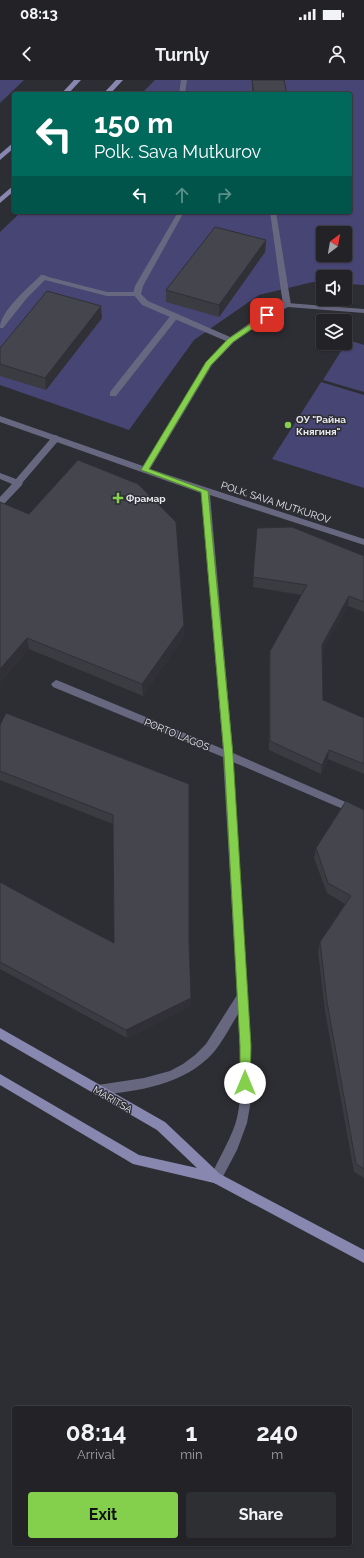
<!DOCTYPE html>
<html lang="en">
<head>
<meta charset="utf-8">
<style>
  :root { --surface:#222227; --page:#2e2f33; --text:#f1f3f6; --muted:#a2a4a7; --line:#3f3f44; --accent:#84d04d }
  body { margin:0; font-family:Raleway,sans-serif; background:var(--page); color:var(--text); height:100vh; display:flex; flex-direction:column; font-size:15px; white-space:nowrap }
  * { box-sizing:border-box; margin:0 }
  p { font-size:13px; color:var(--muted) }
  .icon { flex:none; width:22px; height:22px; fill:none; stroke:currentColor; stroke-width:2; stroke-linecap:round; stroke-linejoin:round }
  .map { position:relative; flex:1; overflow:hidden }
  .sheet { position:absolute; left:12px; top:1326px; width:340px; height:140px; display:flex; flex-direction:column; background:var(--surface); border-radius:4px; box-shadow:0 1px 3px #0004,0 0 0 1px var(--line) }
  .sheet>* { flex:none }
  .guide { position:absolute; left:12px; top:12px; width:340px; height:122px; border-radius:4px; box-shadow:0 1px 3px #0004,0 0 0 1px var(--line); background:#00695c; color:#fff; overflow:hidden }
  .needle { width:26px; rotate:31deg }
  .tools { position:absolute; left:316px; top:146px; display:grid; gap:8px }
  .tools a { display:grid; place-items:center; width:36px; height:36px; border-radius:4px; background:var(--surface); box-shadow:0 1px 3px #0004,0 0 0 1px var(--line); font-size:20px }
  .pin { position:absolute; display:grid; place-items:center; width:34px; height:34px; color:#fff; margin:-17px; border-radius:8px; box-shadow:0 2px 6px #0006 }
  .me { position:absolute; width:44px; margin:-22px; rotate:0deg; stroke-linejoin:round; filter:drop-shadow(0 0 3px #0008) }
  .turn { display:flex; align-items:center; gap:14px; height:84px; padding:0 16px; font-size:18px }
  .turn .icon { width:52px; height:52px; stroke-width:2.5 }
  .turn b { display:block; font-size:28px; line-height:34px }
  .lanes { display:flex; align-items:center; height:38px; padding:0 16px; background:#0003; justify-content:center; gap:20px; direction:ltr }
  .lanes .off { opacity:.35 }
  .eta { display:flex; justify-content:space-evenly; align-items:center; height:68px; text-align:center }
  .eta b { font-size:24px; font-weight:700; line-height:28px }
  .cta { display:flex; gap:8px; margin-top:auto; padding:8px 16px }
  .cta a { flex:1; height:46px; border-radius:4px; background:var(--accent); color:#111; font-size:16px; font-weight:700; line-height:46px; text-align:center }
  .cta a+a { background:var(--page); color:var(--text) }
  .status { display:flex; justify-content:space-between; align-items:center; height:28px; padding:0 20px; background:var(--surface); direction:ltr }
  .status svg { height:11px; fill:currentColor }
  header { display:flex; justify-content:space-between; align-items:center; height:52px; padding:0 16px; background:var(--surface); font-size:18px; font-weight:700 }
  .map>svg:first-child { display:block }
  .green { fill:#474573; fill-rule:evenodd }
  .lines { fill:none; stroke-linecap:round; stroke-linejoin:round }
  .lane { fill:#676780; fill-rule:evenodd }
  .street { fill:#676780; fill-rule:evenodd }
  .secondary { fill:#8787af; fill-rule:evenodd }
  .wall { fill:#3b3b42 }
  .shaded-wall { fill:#303036 }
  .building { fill:#45454d; stroke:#303036 }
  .route { fill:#84d04d; stroke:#568732 }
  .poi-dot { fill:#84d04d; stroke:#2d2d34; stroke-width:1.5 }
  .labels { text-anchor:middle; stroke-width:3; stroke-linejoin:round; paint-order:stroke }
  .poi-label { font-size:10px; font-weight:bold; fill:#e7e7ec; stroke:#2d2d34; text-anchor:start }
  .street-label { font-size:10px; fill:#e7e7ec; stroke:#2d2d34 }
</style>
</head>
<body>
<div class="status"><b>08:13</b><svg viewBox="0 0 49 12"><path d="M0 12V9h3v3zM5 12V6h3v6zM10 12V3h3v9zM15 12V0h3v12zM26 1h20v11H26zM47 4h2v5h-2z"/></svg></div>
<header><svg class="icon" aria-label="back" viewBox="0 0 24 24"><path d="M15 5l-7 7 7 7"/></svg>Turnly<svg class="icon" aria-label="person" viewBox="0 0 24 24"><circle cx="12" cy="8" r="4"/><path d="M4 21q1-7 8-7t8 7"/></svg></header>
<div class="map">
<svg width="364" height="1478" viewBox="0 0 364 1478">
  <rect width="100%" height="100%" fill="#2d2d34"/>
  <g class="green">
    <polygon points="0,0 24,0 0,23"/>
    <path d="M155,0H364V205L345,204V197H323V202H313L259,215L194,260L129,350L0,305V152L21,132H350V14H141ZM323,153H345V175H323Z"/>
    <polygon points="348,260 364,265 364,312 323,300"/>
    <polygon points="321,302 364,315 364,408 272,379"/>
  </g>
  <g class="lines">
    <g class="lane">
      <polygon points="270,132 276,132 291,225 287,227 283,225"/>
      <polygon points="41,195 107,212 137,212 141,214 137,216 107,216 41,199"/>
      <polygon points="172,234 178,234 179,236 116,316 110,316 110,312"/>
      <polygon points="56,355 60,358 59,360 23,402 22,405 3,425 0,426 0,417 12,404 0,399 0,393 16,399 53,356"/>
    </g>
    <g class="street">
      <polygon points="181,0 187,0 185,14 179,14"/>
      <path d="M178,132H184L143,206L141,214L148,221L230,257L264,233L287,223L364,229V233L288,227L270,237L234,262L212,285L150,389L364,459V465L210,415L233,673L364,730V738L233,682L251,966V1020L247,1043L237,1070L220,1102L216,1104L212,1102L210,1098C218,1080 228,1064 235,1045C245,1015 239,966 238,934C230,947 223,961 213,973C184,1005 139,1011 98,1015L94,1014L92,1010L94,1006L98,1005L144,998L170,991L183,984L195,975L206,964L237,915L223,677L53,607L51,604L56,600L59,601L223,669L201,413L0,342V336L143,386L206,282L226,261L142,225L133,214L135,206Z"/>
      <path d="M41,195H44L48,197L27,218L3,248H0C0,231 29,207 41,195Z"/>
    </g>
    <g class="secondary">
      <polygon points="74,0 81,0 68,14 61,14"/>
      <polygon points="116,0 123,0 110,14 103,14"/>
      <polygon points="14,62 14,68 0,80 0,74"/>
      <polygon points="14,105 14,111 0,123 0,117"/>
      <polygon points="0,948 165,1042 220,1094 364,1170 364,1183 214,1103 133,1084 0,1005 0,994 139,1075 197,1088 157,1050 0,959"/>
    </g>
  </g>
  <g class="wall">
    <polygon points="252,0 287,14 252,14"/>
    <polygon points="266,160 265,172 219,237 166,222 166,210"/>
    <polygon points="102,238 46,310 0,296 0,268"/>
    <polygon points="0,422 184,556 143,616 29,569 0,602"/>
    <polygon points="257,448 364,476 364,532 348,526 322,572 323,620 364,638 364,694 328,679 321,694 269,670 269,580 270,571 302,515 253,507"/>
    <polygon points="0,645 189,704 189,862 191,926 127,958 0,889 0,802 64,837 114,863 113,744 0,700"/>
    <polygon points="364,730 364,1098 354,1092 325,931 318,872 320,862 345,824 327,813 314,778 316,768"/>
  </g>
  <g class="shaded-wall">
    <polygon points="266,160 265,172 219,237 219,225"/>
    <polygon points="101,226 102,238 46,310 45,298"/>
    <polygon points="349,516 348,526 321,575 322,565"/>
    <polygon points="184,545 184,556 143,616 142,604"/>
    <polygon points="27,558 29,569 0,602 0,589"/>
    <polygon points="329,670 328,679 321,694 322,685"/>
    <polygon points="191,918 191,926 127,958 126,950"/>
  </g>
  <g class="building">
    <polygon points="252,0 284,0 287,14 254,14"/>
    <polygon points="215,147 266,160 219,225 166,210"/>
    <polygon points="47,211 101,226 45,298 0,284 0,268"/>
    <polygon points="78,380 138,404 176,442 184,545 142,604 27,558 0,589 0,422 29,434"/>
    <polygon points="292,447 364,476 364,522 349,516 322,565 323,620 364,638 364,684 329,670 322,685 270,661 270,571 307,505 253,497 257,448"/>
    <polygon points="6,633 189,704 189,862 191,918 126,950 0,882 0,802 64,837 114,863 113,735 0,691 0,645"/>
    <polygon points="346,721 364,730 364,1089 356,1084 327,922 320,862 351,816 328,803 316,768"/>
  </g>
  <polygon class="route" points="267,233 269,234 269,237 233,262 211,285 149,389 208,411 233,675 251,966 250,1003 249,1006 245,1008 242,1006 240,1003 240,966 224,675 201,412 141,390 206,282 228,259"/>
  <g class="poi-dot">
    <circle cx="288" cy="345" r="4"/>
    <path d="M116 412h4v4h4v4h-4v4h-4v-4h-4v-4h4z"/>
  </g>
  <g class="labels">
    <g class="poi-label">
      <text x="296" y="343">ОУ "Райна<tspan x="296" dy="12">Княгиня"</tspan></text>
      <text x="126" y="422">Фрамар</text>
    </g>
    <g class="street-label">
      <text transform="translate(276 422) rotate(18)" y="4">POLK. SAVA MUTKUROV</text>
      <text transform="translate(177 654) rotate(22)" y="4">PORTO LAGOS</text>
      <text transform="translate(113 1019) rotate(30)" y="4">MARITSA</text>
    </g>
  </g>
</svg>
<div class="tools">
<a><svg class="needle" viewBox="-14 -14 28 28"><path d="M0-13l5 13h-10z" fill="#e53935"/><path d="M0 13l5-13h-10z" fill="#a2a4a7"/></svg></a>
<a><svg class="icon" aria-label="sound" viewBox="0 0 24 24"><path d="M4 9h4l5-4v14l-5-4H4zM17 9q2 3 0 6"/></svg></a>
<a><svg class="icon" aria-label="layers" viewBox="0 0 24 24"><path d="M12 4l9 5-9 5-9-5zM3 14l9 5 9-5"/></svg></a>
</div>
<div class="pin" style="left:267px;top:235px;background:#d93025"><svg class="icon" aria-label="arrive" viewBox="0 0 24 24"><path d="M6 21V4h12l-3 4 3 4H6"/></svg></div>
<svg class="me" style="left:245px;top:1003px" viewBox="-20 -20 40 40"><circle r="19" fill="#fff"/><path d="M0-13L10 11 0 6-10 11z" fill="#84d04d"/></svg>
<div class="guide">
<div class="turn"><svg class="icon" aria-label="left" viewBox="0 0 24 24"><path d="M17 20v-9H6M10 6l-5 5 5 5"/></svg><div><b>150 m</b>Polk. Sava Mutkurov</div></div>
<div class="lanes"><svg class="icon" aria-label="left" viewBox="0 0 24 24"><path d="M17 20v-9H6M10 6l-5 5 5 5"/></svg><svg class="icon off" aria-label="ahead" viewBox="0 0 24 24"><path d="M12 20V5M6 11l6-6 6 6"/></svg><svg class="icon off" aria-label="right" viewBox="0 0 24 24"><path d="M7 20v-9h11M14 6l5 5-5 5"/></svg></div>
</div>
<section class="sheet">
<div class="eta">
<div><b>08:14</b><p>Arrival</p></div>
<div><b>1</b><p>min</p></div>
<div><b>240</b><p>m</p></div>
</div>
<div class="cta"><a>Exit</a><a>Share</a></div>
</section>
</div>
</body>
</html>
